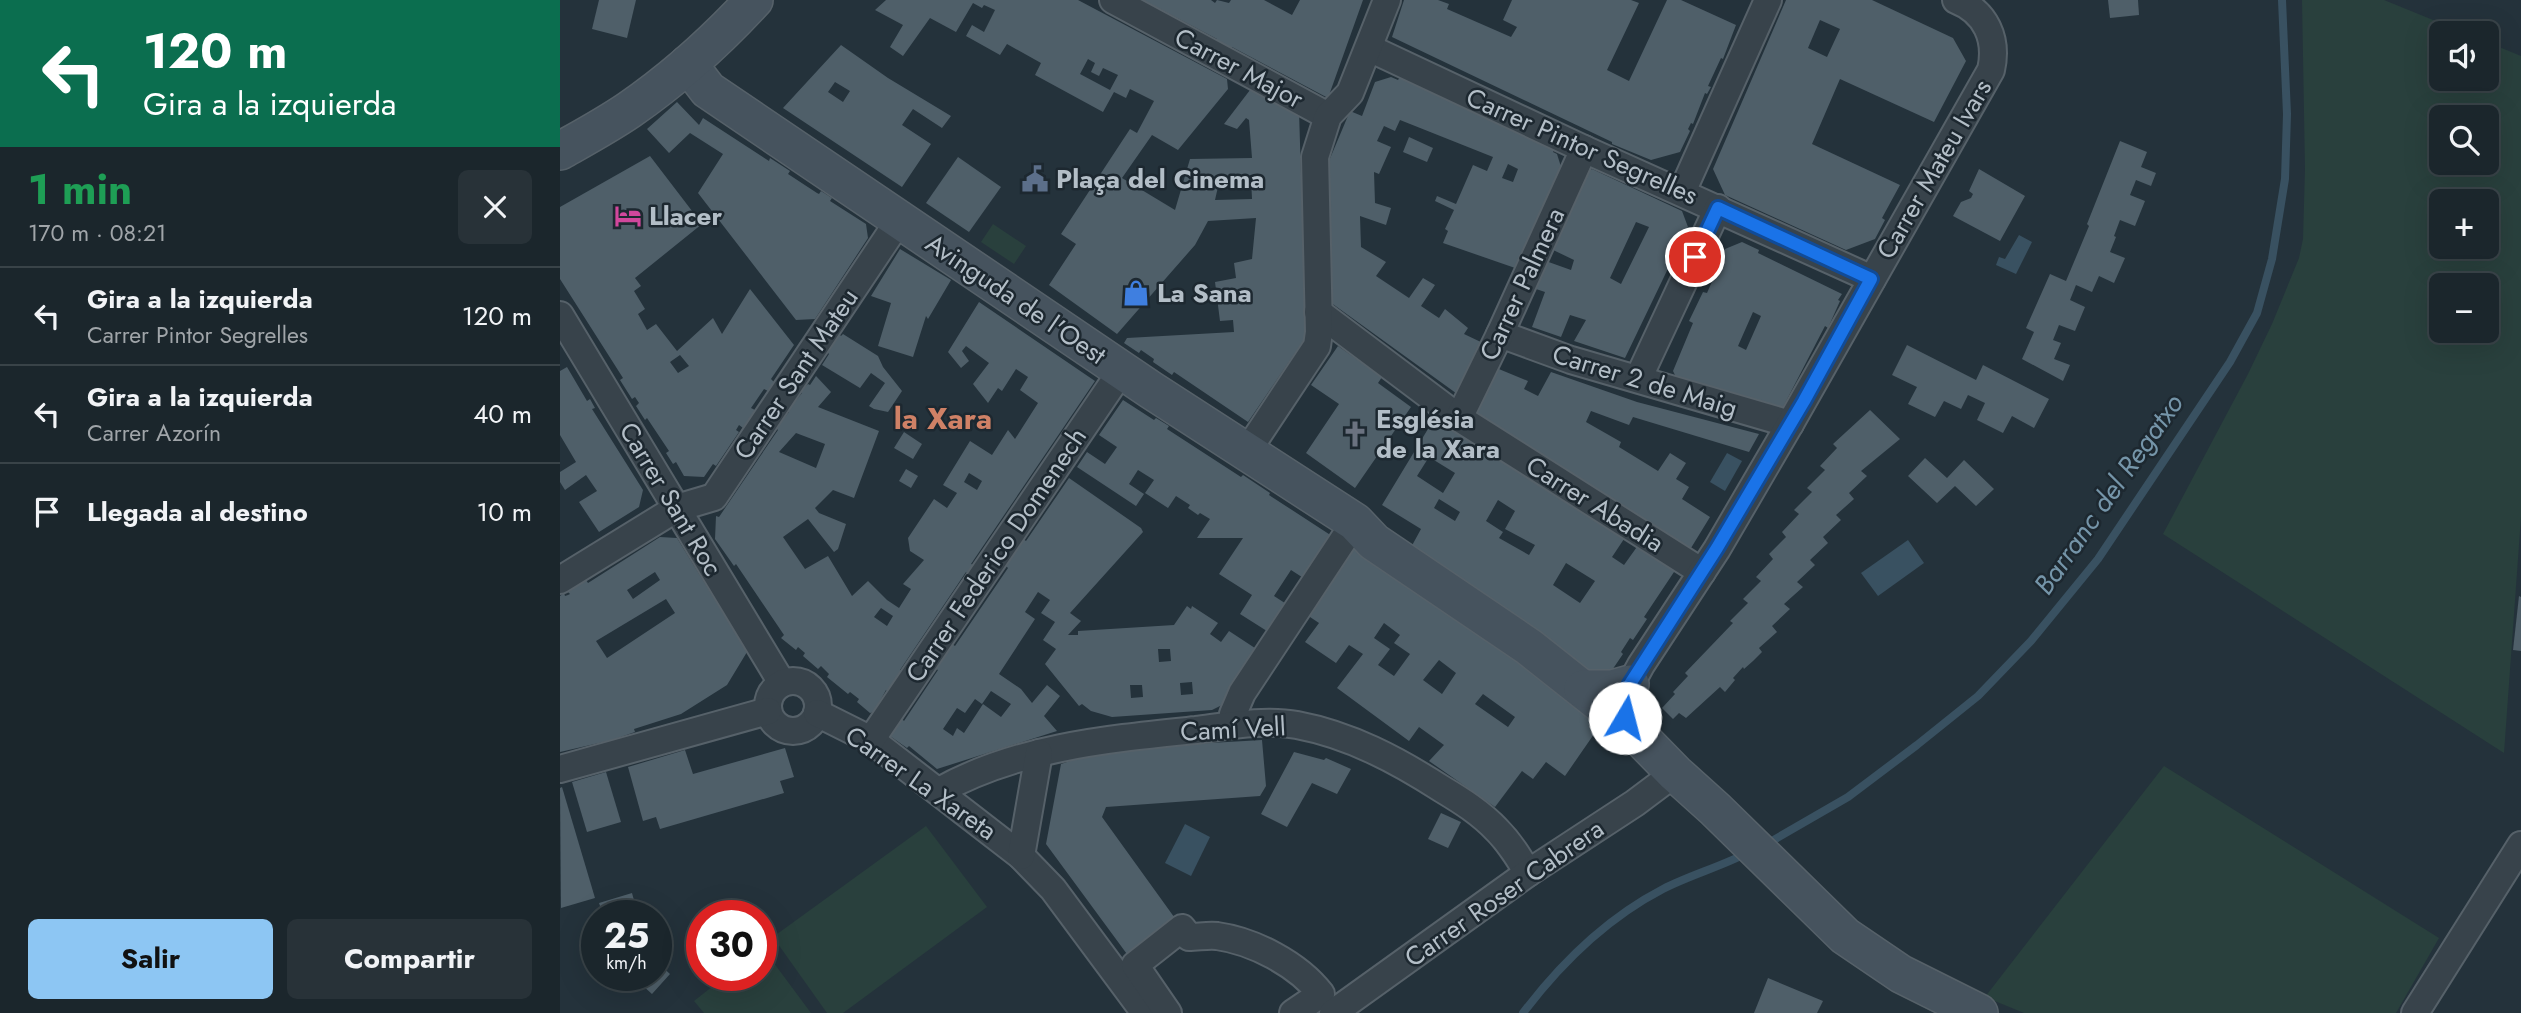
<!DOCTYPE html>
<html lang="es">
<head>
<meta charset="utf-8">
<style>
  :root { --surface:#1b262c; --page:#283238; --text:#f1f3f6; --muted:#a0a5a9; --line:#394348; --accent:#8dc6f3 }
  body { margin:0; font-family:Jost,sans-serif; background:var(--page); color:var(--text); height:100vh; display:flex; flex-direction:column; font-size:26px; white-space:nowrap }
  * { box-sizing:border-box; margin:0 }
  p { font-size:23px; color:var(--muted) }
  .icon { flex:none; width:38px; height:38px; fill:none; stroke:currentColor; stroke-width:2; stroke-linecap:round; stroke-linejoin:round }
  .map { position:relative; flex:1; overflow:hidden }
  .details { display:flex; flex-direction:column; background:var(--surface); width:560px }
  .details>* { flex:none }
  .hud { background:#0b6e4f; color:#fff; overflow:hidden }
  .controls { position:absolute; left:1869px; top:21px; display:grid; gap:14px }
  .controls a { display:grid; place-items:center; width:70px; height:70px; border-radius:10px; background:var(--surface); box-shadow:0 7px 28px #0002,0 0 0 2px var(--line); font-size:35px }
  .speed { position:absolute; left:21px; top:900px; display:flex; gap:14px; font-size:35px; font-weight:700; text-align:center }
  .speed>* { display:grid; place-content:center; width:91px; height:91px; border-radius:50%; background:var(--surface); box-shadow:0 7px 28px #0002,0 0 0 2px var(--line); line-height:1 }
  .speed small { font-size:18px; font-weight:400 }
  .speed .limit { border:10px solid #d22; background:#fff; color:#111 }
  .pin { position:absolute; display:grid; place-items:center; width:60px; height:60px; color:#fff; margin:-30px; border:4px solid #fff; border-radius:50%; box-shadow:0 2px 7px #0007 }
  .me { position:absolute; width:77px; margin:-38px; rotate:8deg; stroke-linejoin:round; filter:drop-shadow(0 0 5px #0008) }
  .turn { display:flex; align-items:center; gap:24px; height:147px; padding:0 28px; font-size:32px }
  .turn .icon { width:91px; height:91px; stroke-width:2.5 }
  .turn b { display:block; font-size:49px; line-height:60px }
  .round { display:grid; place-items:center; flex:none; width:74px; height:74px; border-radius:10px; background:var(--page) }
  .headline { display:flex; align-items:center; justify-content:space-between; height:119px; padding:0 28px }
  h1 { font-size:42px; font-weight:700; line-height:52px; color:#1e9e55 }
  .button { display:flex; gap:14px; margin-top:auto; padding:14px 28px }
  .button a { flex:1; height:80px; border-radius:10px; background:var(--accent); color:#111; font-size:28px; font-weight:700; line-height:80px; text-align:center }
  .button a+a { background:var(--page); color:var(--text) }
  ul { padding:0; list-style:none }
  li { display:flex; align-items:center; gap:21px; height:98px; padding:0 28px; border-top:2px solid var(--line) }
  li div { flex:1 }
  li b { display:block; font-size:26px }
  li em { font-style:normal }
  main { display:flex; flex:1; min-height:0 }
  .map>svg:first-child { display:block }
  .green { fill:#29403d; fill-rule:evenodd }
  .water { fill:#395161 }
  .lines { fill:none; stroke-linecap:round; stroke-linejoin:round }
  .stream { stroke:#395161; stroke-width:8 }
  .building { fill:#4f5f69; fill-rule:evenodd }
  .street-casing { stroke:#566169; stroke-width:30 }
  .secondary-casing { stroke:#566169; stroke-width:40 }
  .street { stroke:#38434b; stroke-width:26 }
  .secondary { stroke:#46535e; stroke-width:37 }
  .route-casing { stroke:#114b97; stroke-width:18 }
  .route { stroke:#1a73e8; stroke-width:12 }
  .labels { text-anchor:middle; stroke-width:5; stroke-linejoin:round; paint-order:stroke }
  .street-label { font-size:26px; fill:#b3bec7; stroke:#1d2830 }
  .poi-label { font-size:26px; font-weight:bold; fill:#b3bec7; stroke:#1d2830; text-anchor:start }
  .water-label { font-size:28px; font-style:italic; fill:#7595a9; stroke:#1d2830 }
  .quarter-label { font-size:30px; font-weight:bold; fill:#cf8166; stroke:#1d2830 }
</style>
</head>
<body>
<main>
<section class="details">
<div class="hud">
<div class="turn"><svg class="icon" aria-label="left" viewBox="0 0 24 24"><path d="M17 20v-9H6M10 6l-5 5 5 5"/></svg><div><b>120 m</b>Gira a la izquierda</div></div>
</div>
<div class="headline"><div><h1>1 min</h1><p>170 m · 08:21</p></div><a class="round"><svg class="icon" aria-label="close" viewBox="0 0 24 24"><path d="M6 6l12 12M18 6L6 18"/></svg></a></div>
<ul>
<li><svg class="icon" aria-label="left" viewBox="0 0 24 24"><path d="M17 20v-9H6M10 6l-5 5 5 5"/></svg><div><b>Gira a la izquierda</b><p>Carrer Pintor Segrelles</p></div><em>120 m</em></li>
<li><svg class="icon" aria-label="left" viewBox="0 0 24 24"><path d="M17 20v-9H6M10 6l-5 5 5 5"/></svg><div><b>Gira a la izquierda</b><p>Carrer Azorín</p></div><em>40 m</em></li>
<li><svg class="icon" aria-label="arrive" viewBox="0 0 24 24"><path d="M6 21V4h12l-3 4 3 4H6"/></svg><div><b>Llegada al destino</b></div><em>10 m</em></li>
</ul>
<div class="button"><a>Salir</a><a>Compartir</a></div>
</section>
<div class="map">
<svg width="1961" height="1013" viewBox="0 0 1961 1013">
  <rect width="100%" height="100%" fill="#24323b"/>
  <g class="green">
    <path d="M1742,0H1824L1905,33H1881V79H1927V42L1961,56V517L1944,753L1603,534L1688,374L1712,324L1739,258L1743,239L1745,169ZM1927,117V163H1881V117ZM1927,201V247H1881V201ZM1927,285V331H1881V285Z"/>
    <polygon points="433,224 466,246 454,264 421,242"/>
    <polygon points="1604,766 1879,938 1836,1013 1464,1013 1425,997"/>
    <polygon points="366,826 427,907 283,1013 267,1013 213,937"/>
    <polygon points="202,947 251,1013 144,1013 134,1001 167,975 201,975"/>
  </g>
  <g class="water">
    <polygon points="1459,235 1472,242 1456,274 1436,265 1439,257 1445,259"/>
    <polygon points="1167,453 1182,461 1165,491 1150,482"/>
    <polygon points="1348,540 1364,563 1318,596 1301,573"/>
    <polygon points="625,824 650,837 631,876 605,863"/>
  </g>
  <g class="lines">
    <g class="stream">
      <polyline points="1205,845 1288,797 1357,745 1418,696 1471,641 1538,559 1670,362 1697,313 1712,259 1725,179 1727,114 1722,0"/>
      <path d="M963,1013C1001,963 1047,918 1103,889C1130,875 1160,867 1187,853"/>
    </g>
  </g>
  <g class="building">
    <polygon points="39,0 76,0 67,38 32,29"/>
    <path d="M326,0H518L667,79L668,89L618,150L592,135L562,178L615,210L630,159L692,158L689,120L686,118L677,129L664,124L690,90L739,111L746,337L688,422L614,372L612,375L593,362L594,359L581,350L579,353L564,343L567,338L674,332L673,320L660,321L655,282L676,278L674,263L692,259L696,218L648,221L635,245L557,334L489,285L516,244L501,234L570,129L577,133L594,101L570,89L566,98L554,92L543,112L475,75L481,63L447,44L440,55L406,36L412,25L424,32L435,10L424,5L422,8L413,3L396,32L370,18L343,56L330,47L343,25L315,10ZM528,59L535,63L531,72L539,76L543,68L558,75L550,90L520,74ZM691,177L692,199L655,200L660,178Z"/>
    <polygon points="583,0 651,0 655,3 657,0 669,3 671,0 704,0 732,15 740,0 803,0 768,98 672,47 670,51 654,43 657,39"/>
    <polygon points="844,0 878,0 889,4 887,9 951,37 957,27 943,20 952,0 1071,0 1079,3 1047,70 1069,81 1107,0 1121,0 1176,25 1163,59 1161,58 1148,86 1151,87 1147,94 1145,93 1133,124 1131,123 1128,129 1130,131 1120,152 1091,160 1052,144 1052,142 832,37"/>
    <path d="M1226,0H1312L1393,38L1406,61L1374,122L1280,79L1252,144L1340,185L1322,218L1325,220L1315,239L1286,250L1165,195L1153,169ZM1260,20L1280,29L1267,57L1248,48Z"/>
    <polygon points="1548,0 1578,0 1579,15 1550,18"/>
    <path d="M281,45L328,78L391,116L382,128L353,109L342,125L371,144L342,187L223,108ZM275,82L290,91L283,102L268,92Z"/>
    <path d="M831,77L838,80L840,77L994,149L993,152L997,154L1002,170L958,269L883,243L888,231L885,229L894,210L875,201L877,196L896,204L913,165L927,171L933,157L840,120L835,131L824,126L817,141L831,147L819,174L814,172L815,203L831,208L826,225L800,216L801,247L826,262L816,276L849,298L863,278L875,285L861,306L879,318L885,309L908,328L904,334L925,344L900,396L770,302L766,168L790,111L802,116L815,82ZM948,164L958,169L953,182L942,178Z"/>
    <polygon points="117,102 139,125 143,118 209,161 210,158 230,171 228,174 257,193 259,194 261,191 272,198 270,201 306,224 308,238 255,319 236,320 138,193 163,154 130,133 109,153 87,129"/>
    <polygon points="849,137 873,148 867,162 843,152"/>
    <polygon points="1560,141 1587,152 1581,167 1596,173 1591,186 1576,180 1570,195 1585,201 1575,226 1560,220 1554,236 1556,237 1550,252 1565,258 1554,283 1539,276 1532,292 1516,285 1510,300 1525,307 1515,331 1499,325 1493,340 1501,343 1494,359 1510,365 1503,381 1462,359 1474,332 1466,328 1490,274 1506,281 1529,226 1527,224"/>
    <path d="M90,156L142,224L75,278L81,286L74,291L85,309L78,314L87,330L96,324L117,351L153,318L162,334L190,289L234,345L211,379L214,382L208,391L204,389L191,408L195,410L183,428L179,425L176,430L179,432L156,466L153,464L144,477L124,476L116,462L113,464L106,453L109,451L87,418L85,420L76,406L79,403L75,397L72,399L60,380L63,378L0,279V207ZM120,355L129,366L118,373L110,362Z"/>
    <polygon points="398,157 441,187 409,232 366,203"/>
    <path d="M1032,169L1122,211L1128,227L1065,358L1014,341L1026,320L1010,315L1001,337L972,327L985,292L970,287L983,260L1011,270L1014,260L989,248L1024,174ZM1076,222L1089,227L1061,284L1050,278Z"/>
    <polygon points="1419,169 1465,196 1440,241 1393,216 1401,202 1411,198 1413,194 1409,191"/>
    <path d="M1182,242L1199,250L1198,253L1282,294L1278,300L1280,301L1268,328L1265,326L1222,409L1118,381L1113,371L1133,323L1129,321L1143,292L1147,293L1150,286L1153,280L1151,279L1165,249ZM1193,312L1201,316L1186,350L1178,346Z"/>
    <polygon points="340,249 391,280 368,319 366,316 353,357 318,346 331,303 311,296"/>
    <path d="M419,302L535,381L411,564L414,565L408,574L406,572L340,670L342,671L328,692L326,690L314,712L310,713L297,702L299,699L290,692L288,694L267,677L269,674L261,666L258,669L243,656L245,653L238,647L236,650L221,638L224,635L176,564L174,566L155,539L156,516L159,517L218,430L216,428L229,412L228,410L242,393L240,391L248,384L250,385L256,376L271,392L258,407L319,431L294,498L273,490L255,508L259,513L286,524L278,549L274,552L248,519L223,537L245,569L268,556L292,596L308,581L327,600L339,608L351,589L343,584L364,560L350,551L348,538L374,499L387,508L397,493L383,485L410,441L432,455L448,430L455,439L478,403L460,390L468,377L456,369L442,391L438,388L428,403L413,384L429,363L406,346L402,351L409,361L401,368L388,352ZM236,433L265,444L256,468L219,452ZM409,473L422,481L417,490L404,482ZM321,608L333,616L327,626L314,617Z"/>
    <polygon points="279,334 281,336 283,334 318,356 323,367 342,391 328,412 314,409 309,406 325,383 311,373 300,388 262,365 269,354 267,352"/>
    <polygon points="1347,345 1416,380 1423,365 1489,399 1474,428 1452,416 1443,433 1417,420 1425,403 1408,395 1401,409 1384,401 1375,417 1348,404 1357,387 1332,375"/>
    <polygon points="778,346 822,377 818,383 851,407 795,488 746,453 779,404 751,385"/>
    <polygon points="7,367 27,401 30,399 35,408 32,409 83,490 79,507 39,532 19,502 37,491 26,475 5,490 0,482 0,472 16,462 0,435 0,371"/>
    <polygon points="934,367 968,381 964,389 978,396 991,372 1077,402 1199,434 1189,452 1073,417 1069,425 1031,411 1026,422 1061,442 1059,447 1098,471 1110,453 1126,463 1116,479 1129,487 1122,499 1150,517 1131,548 911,410"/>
    <polygon points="563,400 594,420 596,418 609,426 607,429 681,477 683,475 710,493 709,495 775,538 748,581 731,570 714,596 731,607 713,635 680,614 692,595 659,574 683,538 637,538 650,519 640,513 638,515 628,508 630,505 616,496 608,508 585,493 594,480 578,470 569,484 584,494 576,506 517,467 527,452 545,464 557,447 539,435"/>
    <polygon points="1310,410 1340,439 1301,471 1307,476 1289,493 1294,499 1276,515 1281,520 1263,537 1268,543 1250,560 1255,565 1237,582 1243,587 1224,604 1230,609 1212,626 1217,632 1199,648 1202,652 1193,661 1184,669 1183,667 1173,678 1175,680 1165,692 1160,687 1126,718 1119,713 1113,719 1102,708 1115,694 1113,692 1128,676 1125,673 1173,623 1170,621 1188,603 1183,599 1201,581 1196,577 1213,559 1209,554 1226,537 1222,532 1239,514 1234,510 1252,492 1247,488 1265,470 1260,466 1277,448 1273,444"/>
    <path d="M874,419L1066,536L1052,557L1064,565L1079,544L1116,569L1084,617L1087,619L1073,640L1070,638L1061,652L1063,654L1048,676L1033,679L849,551L861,529L822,505ZM869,457L895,473L883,493L857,476ZM879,499L900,512L895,521L874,508ZM938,500L955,511L945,529L975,545L969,555L939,538L943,532L926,521ZM1006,563L1035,581L1020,603L993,585Z"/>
    <polygon points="344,432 362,444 353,459 334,448"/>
    <polygon points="1365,458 1387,478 1404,460 1434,489 1416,506 1395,486 1377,503 1348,476"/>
    <polygon points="346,469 358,476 351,488 339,481"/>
    <path d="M509,478L581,528L583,532L510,613L521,621L508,635H518V631L614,625L627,606L631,609L632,606L658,623L650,634L661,642L669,631L701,652L666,703L652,710L552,717L531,711L522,704L519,706L485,664L496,649L483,640L495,622L481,613L490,600L478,592L465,612L475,619L439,674L461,689L472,703L487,685L500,696L484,716L497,731L377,769L349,746L347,748L330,736L342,719L344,721L378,670L376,669L385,654L392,644L395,646L448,568L446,566L463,539L466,541ZM598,649H610L611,661L599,662ZM632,682L633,694L621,695L620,683ZM570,685H582L583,697L571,698ZM431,691L451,704L441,717L423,704L404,733L397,728L393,736L383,729L397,708L405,713L415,699L422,704Z"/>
    <path d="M100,537L117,538L187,652L167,685L121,714L74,729L75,732L52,740L0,752V596L4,593L5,596L8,595L10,594L8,592L26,580L28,583ZM95,572L100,580L73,599L67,590ZM106,599L115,613L47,658L36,641Z"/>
    <path d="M795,544L899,616L1041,724L1005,776L986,762L973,779L962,771L935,807L869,761L884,745L859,727L849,741L777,688L803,654L789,645L776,663L745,642L759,623L747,615ZM824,623L840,635L834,643L850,654L834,676L818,665L830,649L814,638ZM879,660L896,673L882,694L863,680ZM923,694L955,717L948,727L915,704Z"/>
    <polygon points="1959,596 1961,597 1961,651 1953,650"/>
    <polygon points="702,740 706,786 700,796 546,807 542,817 622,928 575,965 486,844 501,764 546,749"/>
    <polygon points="225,748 234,777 220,781 224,793 100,829 96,817 83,821 68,767 125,750 133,774"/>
    <polygon points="734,752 764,760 766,758 791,769 777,794 752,783 727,827 701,814"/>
    <polygon points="46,772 61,822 27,832 12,782"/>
    <polygon points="2,787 35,898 1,908 0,788"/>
    <polygon points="881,813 901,822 888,848 868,839"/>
    <polygon points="72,893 78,915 43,915 39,903"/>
    <polygon points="96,961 110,974 92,994 71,975 96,975"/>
    <polygon points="1208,978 1263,1001 1257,1013 1194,1013"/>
  </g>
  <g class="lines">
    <g class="street-casing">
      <g id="street">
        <polyline points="553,0 768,116"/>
        <polyline points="809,48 1024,149 1312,279"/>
        <polyline points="1122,192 1208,0"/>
        <polyline points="758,312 899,418 1142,572"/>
        <polyline points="0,315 222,683"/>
        <polyline points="940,334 1011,360 1230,424"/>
        <polyline points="1078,379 1158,208"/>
        <polyline points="899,418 940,334 1024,149"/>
        <polyline points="686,453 757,346 759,332 755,157 768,116 790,93 827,0"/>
        <polyline points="0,580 117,508 154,497 340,219"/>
        <circle cx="233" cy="706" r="25"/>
        <path d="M1063,698L1081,665L1157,549L1230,424L1431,70C1438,39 1426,12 1396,0"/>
        <polyline points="257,713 311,740 461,856 493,889 585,1013"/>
        <polyline points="673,714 682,693 795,522"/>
        <polyline points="311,740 562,370"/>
        <polyline points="0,769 208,711"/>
        <path d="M379,791C458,747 548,739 636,730C668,726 705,719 737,725C790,735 837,760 882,789C902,801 921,813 937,830C950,843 959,858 968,873"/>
        <polyline points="461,856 479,753"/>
        <path d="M608,1013L575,965L622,928L629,937C638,937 648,935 657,936C693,941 738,964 761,994L733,1013"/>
        <polyline points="773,1013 968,873 1075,803 1115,773"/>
        <polyline points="1855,1013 1961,845"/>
      </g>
    </g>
    <g class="secondary-casing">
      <g id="secondary">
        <polyline points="128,64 148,90 591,390 795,522 814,542 969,647 1070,727 1115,773 1155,809 1285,936 1341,974 1419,1013"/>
        <path d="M0,151C23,138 47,125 69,110C114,79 157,40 194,0"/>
        <polyline points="1023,689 1052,689 1070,684"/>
      </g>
    </g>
    <use href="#street" class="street"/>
    <use href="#secondary" class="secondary"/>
  </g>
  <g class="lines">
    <g class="route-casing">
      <polyline id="route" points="1065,718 1063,700 1070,684 1157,548 1244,401 1311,279 1158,208 1135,257"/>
    </g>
    <use href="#route" class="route"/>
  </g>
  <defs>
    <g id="civic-bare" transform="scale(2.1)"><path d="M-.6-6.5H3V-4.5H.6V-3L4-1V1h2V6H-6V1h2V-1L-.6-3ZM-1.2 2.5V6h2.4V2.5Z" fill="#5c6f8a" stroke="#1d2830" stroke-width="2.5" paint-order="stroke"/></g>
    <g id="hotel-bare" transform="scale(2.1)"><path d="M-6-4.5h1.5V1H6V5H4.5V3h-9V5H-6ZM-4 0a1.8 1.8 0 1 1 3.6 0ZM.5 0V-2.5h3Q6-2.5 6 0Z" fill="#d1479c" stroke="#1d2830" stroke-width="2.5" paint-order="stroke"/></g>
    <g id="shop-bare" transform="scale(2.1)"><path d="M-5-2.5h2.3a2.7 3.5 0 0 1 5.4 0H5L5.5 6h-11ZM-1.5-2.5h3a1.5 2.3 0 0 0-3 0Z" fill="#3f7fe0" stroke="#1d2830" stroke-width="2.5" paint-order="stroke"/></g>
    <g id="church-bare" transform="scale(2.1)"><path d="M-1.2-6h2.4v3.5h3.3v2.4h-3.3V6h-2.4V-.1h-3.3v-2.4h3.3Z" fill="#6b7280" stroke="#1d2830" stroke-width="2.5" paint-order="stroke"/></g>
  </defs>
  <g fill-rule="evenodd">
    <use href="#civic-bare" x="475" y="179"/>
    <use href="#hotel-bare" x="68" y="216"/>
    <use href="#shop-bare" x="576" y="293"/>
    <use href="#church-bare" x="795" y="434"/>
  </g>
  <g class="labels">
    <g class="street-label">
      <text transform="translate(679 68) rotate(28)" y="9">Carrer Major</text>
      <text transform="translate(1022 146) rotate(24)" y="9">Carrer Pintor Segrelles</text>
      <text transform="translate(1374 169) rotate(-60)" y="9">Carrer Mateu Ivars</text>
      <text transform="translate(962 284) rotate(-65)" y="9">Carrer Palmera</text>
      <text transform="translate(456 299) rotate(34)" y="9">Avinguda de l'Oest</text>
      <text transform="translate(236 374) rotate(-56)" y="9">Carrer Sant Mateu</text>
      <text transform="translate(1085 381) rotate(17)" y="9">Carrer 2 de Maig</text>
      <text transform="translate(111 499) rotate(59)" y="9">Carrer Sant Roc</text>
      <text transform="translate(1035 504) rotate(32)" y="9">Carrer Abadia</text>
      <text transform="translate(436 555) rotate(-56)" y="9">Carrer Federico Domenech</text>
      <text transform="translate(673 729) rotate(-3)" y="9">Camí Vell</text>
      <text transform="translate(361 783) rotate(35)" y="9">Carrer La Xareta</text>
      <text transform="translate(944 893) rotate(-35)" y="9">Carrer Roser Cabrera</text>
    </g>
    <g class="poi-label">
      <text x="496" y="188">Plaça del Cinema</text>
      <text x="89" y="225">Llacer</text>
      <text x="597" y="302">La Sana</text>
      <text x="816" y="428">Església<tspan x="816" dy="30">de la Xara</tspan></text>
    </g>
    <g class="water-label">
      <text transform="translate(1548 494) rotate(-55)" y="10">Barranc del Regatxo</text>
    </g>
    <g class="quarter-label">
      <text x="383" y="429">la Xara</text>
    </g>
  </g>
</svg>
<div class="controls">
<a><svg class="icon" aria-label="sound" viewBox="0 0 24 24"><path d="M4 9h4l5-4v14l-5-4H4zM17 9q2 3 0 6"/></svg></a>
<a><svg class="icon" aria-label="search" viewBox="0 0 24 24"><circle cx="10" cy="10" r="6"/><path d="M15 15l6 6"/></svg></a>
<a>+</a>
<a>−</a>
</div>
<div class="speed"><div>25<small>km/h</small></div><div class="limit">30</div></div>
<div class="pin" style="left:1135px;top:257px;background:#d93025"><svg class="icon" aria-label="arrive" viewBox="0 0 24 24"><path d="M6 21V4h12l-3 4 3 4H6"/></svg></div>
<svg class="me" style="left:1065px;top:718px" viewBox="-20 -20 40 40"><circle r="19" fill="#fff"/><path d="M0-13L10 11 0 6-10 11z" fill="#1a73e8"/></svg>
</div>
</main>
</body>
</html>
